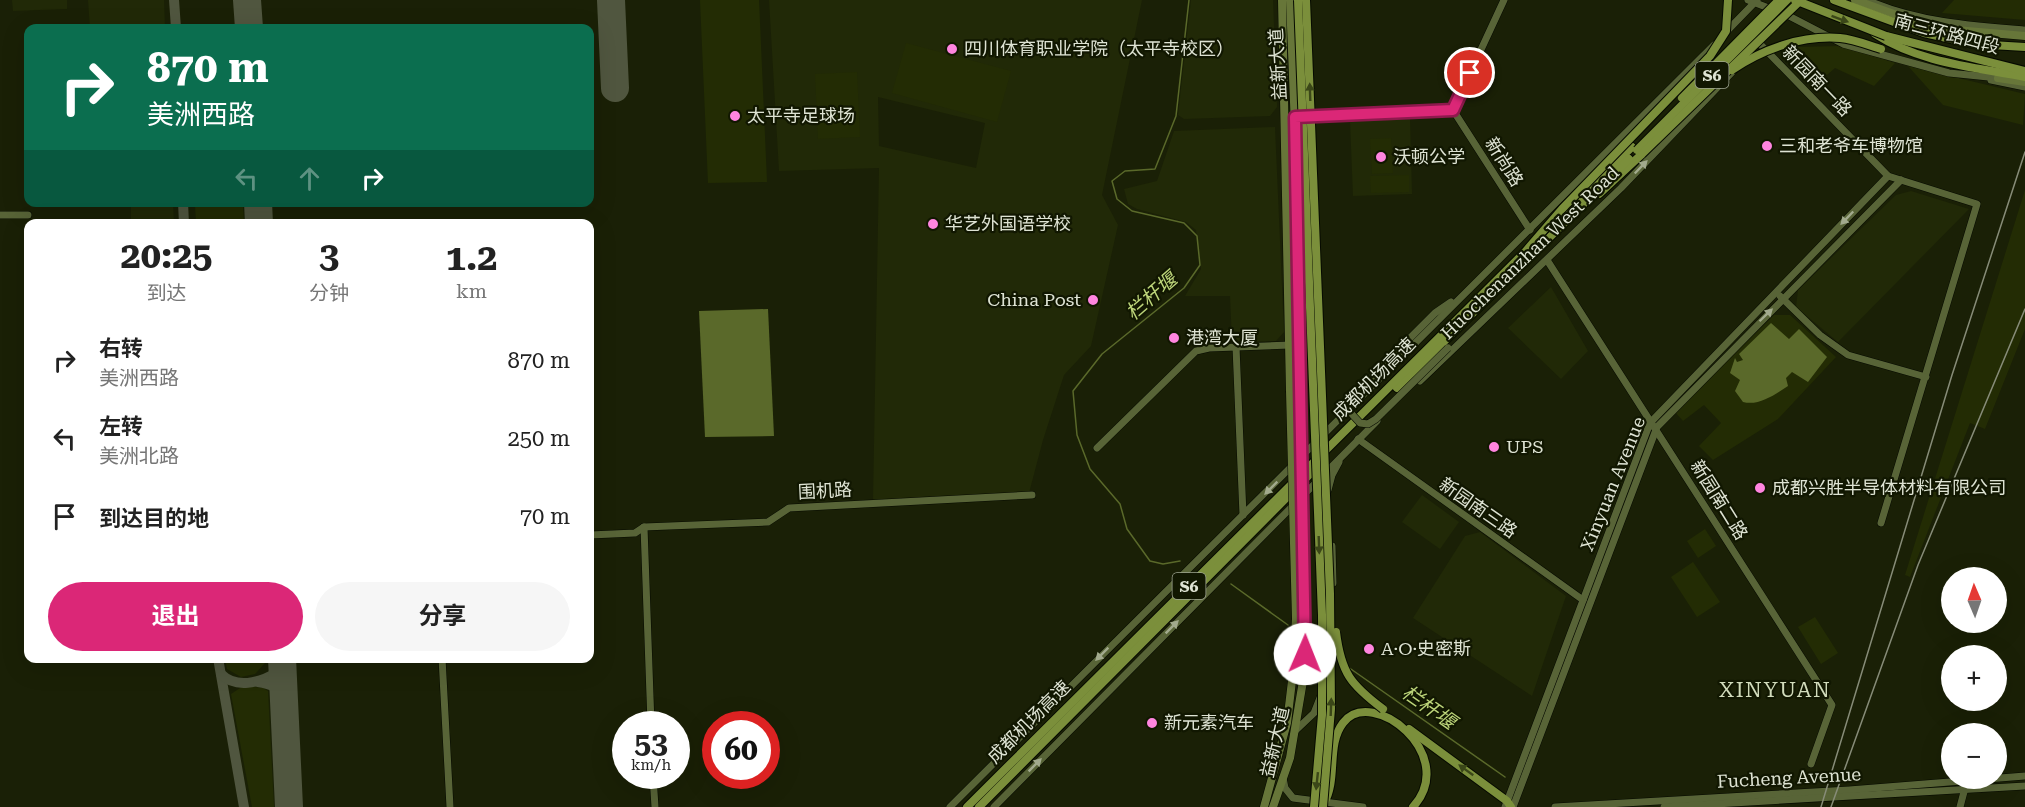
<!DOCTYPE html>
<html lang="zh">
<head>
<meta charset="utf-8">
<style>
  :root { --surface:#fff; --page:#f6f6f6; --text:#222; --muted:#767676; --accent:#db2777 }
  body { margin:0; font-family:"Roboto Serif","Noto Sans SC",serif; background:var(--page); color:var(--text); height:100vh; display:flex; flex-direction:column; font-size:22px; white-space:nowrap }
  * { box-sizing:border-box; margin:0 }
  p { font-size:20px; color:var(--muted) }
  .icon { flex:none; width:33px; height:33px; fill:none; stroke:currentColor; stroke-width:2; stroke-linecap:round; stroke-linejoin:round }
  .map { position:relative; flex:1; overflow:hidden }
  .side { position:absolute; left:24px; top:219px; width:570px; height:444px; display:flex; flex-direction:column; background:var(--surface); border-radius:12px; box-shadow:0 6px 24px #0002 }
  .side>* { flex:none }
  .guide { position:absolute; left:24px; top:24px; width:570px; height:183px; border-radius:12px; box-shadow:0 6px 24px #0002; background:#0b6e4f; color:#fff; overflow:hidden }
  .needle { width:39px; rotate:358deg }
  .tools { position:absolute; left:1941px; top:567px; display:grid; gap:12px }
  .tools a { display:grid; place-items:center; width:66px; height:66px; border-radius:50%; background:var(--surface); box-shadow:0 6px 24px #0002; font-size:30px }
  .speed { position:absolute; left:612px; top:711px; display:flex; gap:12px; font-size:30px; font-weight:700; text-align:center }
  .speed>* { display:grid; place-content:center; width:78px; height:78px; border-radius:50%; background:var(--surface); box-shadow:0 6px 24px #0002; line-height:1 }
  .speed small { font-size:15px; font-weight:400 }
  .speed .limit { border:9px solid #d22; background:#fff; color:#111 }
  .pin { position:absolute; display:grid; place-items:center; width:51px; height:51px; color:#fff; margin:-26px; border:3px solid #fff; border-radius:50%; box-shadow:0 2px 6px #0007 }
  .me { position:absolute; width:66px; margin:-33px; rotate:1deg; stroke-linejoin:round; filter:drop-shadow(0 0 4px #0008) }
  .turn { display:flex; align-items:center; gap:21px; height:126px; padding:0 24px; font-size:27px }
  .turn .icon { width:78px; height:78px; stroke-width:2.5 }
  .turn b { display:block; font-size:42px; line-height:51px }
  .lanes { display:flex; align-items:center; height:57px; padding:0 24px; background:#0003; justify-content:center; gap:30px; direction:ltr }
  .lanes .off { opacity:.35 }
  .eta { display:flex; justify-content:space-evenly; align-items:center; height:102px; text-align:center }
  .eta b { font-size:36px; font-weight:700; line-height:42px }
  .primary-button { display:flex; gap:12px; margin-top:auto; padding:12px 24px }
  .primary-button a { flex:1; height:69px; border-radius:36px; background:var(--accent); color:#fff; font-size:24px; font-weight:700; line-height:69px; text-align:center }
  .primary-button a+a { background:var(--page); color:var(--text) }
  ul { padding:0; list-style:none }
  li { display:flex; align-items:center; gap:18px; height:78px; padding:0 24px }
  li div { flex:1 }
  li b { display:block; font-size:22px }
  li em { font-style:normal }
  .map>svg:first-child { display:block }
  .built { fill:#212907; fill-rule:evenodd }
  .green { fill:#232c04 }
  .water { fill:#5a692a }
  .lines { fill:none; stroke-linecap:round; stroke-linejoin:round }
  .stream { stroke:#5a692a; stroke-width:1.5 }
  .taxiway { stroke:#50563f; stroke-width:10 }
  .runway { stroke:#50563f; stroke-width:28 }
  .secondary-casing { stroke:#060a00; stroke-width:8 }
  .primary-casing { stroke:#060a00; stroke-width:9 }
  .highway-casing { stroke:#060a00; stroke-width:10 }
  .secondary { stroke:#586437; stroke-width:7 }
  .primary { stroke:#677639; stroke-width:8 }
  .highway { stroke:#7b8f3b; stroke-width:8 }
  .rail { stroke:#878c78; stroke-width:1.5 }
  .secondary-bridge-casing { stroke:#060a00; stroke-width:8; stroke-linecap:butt }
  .primary-bridge-casing { stroke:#060a00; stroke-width:9; stroke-linecap:butt }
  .highway-bridge-casing { stroke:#060a00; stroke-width:10; stroke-linecap:butt }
  .secondary-bridge { stroke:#586437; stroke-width:7 }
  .primary-bridge { stroke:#677639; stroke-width:8 }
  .highway-bridge { stroke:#7b8f3b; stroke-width:8 }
  .oneway { fill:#3b4718 }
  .oneway2 { fill:#a2aa8d }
  .route-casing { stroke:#8e194d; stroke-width:15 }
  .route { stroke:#db2777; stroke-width:10 }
  .poi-dot { fill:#ff85df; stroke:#111701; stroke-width:2 }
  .labels { text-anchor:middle; stroke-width:4.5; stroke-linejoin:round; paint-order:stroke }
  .shield { fill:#111701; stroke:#a0a694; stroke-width:1.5 }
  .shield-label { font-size:16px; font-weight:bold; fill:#dee3d3 }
  .street-label { font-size:18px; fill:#dee3d3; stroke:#111701 }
  .poi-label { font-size:18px; fill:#dee3d3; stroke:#111701; text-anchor:start }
  .water-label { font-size:20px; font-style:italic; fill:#bcd479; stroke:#111701 }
  .quarter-label { font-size:21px; letter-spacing:1.5px; fill:#d1dbbb; stroke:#111701 }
</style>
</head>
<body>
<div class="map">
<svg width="2025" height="807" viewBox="0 0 2025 807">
  <rect width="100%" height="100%" fill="#1a2006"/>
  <g class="built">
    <polygon points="12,0 67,0 67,9 13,11"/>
    <polygon points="88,0 164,0 165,28 90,28"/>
    <path d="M769,0H1142L1102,195L1118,225L1091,346L1064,375L1043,440L1029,493L873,500L879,168L779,171ZM878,97L985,123L976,168L879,146Z"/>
    <polygon points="1191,0 1273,0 1277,107 1270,116 1184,119 1178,115"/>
    <polygon points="1410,119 1412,194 1353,196 1350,121"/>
    <polygon points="1275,127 1284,332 1276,341 1232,342 1230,296 1185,296 1201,269 1196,230 1186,222 1137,209 1128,204 1124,189 1157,181 1174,131"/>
    <polygon points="1911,191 1969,209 1838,342 1796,307 1798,290 1896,195"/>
    <polygon points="131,203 173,203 174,223 131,223"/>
    <polygon points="1551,287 1588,351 1561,379 1508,328"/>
    <polygon points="1422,495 1459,522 1440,549 1402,522"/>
    <polygon points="1480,532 1566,596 1532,696 1413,618 1465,536"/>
  </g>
  <g class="green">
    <polygon points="700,0 759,0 767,182 708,183"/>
    <polygon points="1954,0 2025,0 2025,20 1942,13"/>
    <polygon points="906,43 1011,71 997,122 892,93"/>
    <polygon points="1841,46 1895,63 1874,86 1835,68 1813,87 1780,55 1794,47"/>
    <polygon points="1908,66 2025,94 2023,125 1943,105"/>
    <polygon points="857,72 860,137 818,139 815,74"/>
    <polygon points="1391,138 1393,173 1372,174 1370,139"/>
    <polygon points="1409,175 1409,192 1371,193 1370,176"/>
    <polygon points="2025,190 2025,329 1985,429 1970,423 1910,577 1905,575"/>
    <polygon points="198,202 239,203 243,207 244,223 196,223 195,205"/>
    <polygon points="1774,315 1790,315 1836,357 1778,419 1713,460 1699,446 1721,423 1704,405 1683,421 1675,412"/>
    <polygon points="1705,529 1716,546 1698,558 1687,541"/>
    <polygon points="1693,562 1720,602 1697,617 1671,577"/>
    <polygon points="1815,617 1838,653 1821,664 1798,627"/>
    <polygon points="225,659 266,659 267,661 255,674 241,677 227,669"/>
    <polygon points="243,686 263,688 268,691 274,807 252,807 231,694"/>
  </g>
  <g class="water">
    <polygon points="768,309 774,436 705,437 699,311"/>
    <path d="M1771,323L1789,339L1799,329L1827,357L1808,382L1792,372L1786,378L1788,386C1774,395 1759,406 1743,402L1735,391L1740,380L1730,373L1735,358L1737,362L1743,360L1739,354Z"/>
  </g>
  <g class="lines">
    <g class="stream">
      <polyline points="1180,561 1163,564 1150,561 1127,529 1120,504 1090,469 1077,435 1073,391 1102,354 1184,288 1200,265 1197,236 1184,223 1132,211 1117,199 1112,181 1125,171 1155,169 1176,116 1189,0"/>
      <polyline points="1231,584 1288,625"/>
      <polyline points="1348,667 1505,777"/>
    </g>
    <g class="taxiway">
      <polyline points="174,0 176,28"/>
      <polygon points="614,62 623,75 617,84 610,82 606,74"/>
      <polyline points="183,202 184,224"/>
      <polyline points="254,202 258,212"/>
      <polyline points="218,658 244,807"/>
      <path d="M221,674C236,689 259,683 276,673L281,658"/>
      <path d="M258,682C271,684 278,687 284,699"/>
    </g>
    <g class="runway">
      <polyline points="247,0 249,28"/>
      <polyline points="611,0 615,88"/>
      <polyline points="258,202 259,224"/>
      <polyline points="282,658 289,807"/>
    </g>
    <g class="secondary-casing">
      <g id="secondary">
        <polyline points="1748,0 1789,16 1843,44 1949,73 1998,78"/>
        <path d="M1867,0C1916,22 1973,26 2025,30"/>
        <polyline points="1725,33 1757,0"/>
        <polyline points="1760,44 1888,176 1977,204 1881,523"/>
        <polyline points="1991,80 2025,87"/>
        <polyline points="1453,110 1530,230"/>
        <polyline points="1453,110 1504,0"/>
        <polyline points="1286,121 1295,117 1453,110"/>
        <polyline points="0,215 28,215"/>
        <polyline points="1547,260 1832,705 1811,764"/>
        <polyline points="1780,296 1820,335 1848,355 1926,377"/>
        <polyline points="1236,347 1243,515"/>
        <polyline points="1394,354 1435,313 1451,302"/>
        <polyline points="1420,381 1621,188 1736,68"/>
        <polyline points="1358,439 1583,600"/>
        <polyline points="1097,448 1196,351 1209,348 1290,345"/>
        <polyline points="1328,490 1332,475 1339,462"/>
        <polyline points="644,527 651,724"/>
        <polyline points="590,535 635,533 644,527 768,522 789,508 1032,495"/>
        <polyline points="1332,546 1333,583"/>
        <polyline points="442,658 450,807"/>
        <polyline points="1296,730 1314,713 1329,675"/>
        <polyline points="653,776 655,807"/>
        <polyline points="1283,778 1285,788 1293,798 1363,807"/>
        <polyline points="950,807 1714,45"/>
        <polyline points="994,807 1377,421"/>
        <polyline points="1505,807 1650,423 1888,176"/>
        <polyline points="1513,807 1657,427 1901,180"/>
        <polyline points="1555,807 1849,790 2025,776"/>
        <polyline points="1664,807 2025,786"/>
        <polyline points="1960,807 1965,788"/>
      </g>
    </g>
    <g class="primary-casing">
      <g id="primary">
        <polyline points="1282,0 1290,391"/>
        <polyline points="1290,0 1299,229 1301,391"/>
        <polyline points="1855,0 1933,28 2025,36"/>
        <polyline points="1998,78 2025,82"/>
        <polyline points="1264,807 1287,723 1292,681"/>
        <polyline points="1273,807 1290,758 1303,681"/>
      </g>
    </g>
    <g class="highway-casing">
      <g id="highway">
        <polyline points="1834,0 1924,33 1974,44 2025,47"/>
        <path d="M1875,34C1920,63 1974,67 2025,77"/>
        <polyline points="1886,36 2025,71"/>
        <polyline points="1599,194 1642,154"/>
        <polyline points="1552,225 1632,147"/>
        <polyline points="1397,388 1629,159"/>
        <polyline points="1409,729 1507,801 1511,807"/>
        <path d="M1324,803C1338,779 1326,745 1343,723C1372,685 1460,755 1413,807"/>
        <polyline points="967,807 1530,247"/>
        <polyline points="979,807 1319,465"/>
      </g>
    </g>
    <use href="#secondary" class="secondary"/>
    <use href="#primary" class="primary"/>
    <use href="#highway" class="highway"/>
    <g class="rail">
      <polyline points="1821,807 1952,375 2025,152"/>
      <polyline points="1831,807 1918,565 2025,309"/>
    </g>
    <g class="secondary-bridge-casing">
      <polyline id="secondary-bridge" points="1394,354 1353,396 1350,412 1360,423 1368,424 1376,419 1448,348"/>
    </g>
    <g class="primary-bridge-casing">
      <g id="primary-bridge">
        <polyline points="1290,391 1296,619 1292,681"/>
        <polyline points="1301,391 1306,618 1303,681"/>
      </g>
    </g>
    <g class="highway-bridge-casing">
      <g id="highway-bridge">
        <polyline points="1298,0 1322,615 1322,715 1314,807"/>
        <polyline points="1306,0 1330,594 1331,709 1323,807"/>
        <polyline points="1795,0 1886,36"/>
        <path d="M1732,70C1763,49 1802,35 1840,38C1853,39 1868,45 1881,49"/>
        <polyline points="1682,98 1779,0"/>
        <polyline points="1637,150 1787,0"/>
        <polyline points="1642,154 1801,0"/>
        <polyline points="1525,252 1562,209 1710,56 1726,31 1728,0"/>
        <path d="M1336,632C1341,673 1351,685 1383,709"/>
      </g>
    </g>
    <use href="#secondary-bridge" class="secondary-bridge"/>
    <use href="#primary-bridge" class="primary-bridge"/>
    <use href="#highway-bridge" class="highway-bridge"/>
  </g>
  <defs><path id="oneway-solid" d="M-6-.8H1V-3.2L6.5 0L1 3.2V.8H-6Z" transform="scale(1.5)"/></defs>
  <g class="oneway">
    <use href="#oneway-solid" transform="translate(1840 19) rotate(20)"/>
    <use href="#oneway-solid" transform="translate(1310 92) rotate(-92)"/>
    <use href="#oneway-solid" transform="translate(1319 545) rotate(88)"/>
    <use href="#oneway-solid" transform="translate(1331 707) rotate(-88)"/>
    <use href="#oneway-solid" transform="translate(1466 770) rotate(-144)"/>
    <use href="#oneway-solid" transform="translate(1317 781) rotate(96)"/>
  </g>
  <g class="oneway2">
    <use href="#oneway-solid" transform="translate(1641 167) rotate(-46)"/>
    <use href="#oneway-solid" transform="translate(1847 218) rotate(134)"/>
    <use href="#oneway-solid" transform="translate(1766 315) rotate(-44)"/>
    <use href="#oneway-solid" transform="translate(1271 488) rotate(135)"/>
    <use href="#oneway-solid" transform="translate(1172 627) rotate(-45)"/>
    <use href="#oneway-solid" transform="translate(1102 654) rotate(135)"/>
    <use href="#oneway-solid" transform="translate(1035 765) rotate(-45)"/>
  </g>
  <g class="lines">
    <g class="route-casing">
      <polyline id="route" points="1305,654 1295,117 1453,110 1470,73"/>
    </g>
    <use href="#route" class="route"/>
  </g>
  <g class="poi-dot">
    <circle cx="952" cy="49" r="6"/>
    <circle cx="735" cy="116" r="6"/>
    <circle cx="1767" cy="146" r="6"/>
    <circle cx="1381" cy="157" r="6"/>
    <circle cx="933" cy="224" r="6"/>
    <circle cx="1093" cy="300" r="6"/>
    <circle cx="1174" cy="338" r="6"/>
    <circle cx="1494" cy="447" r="6"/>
    <circle cx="1760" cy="488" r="6"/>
    <circle cx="1369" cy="649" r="6"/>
    <circle cx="1152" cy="723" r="6"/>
  </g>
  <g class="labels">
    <g class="shield">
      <rect x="1695.5" y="62" width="33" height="26" rx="4.5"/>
      <rect x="1172.5" y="573" width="33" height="26" rx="4.5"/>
    </g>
    <g class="shield-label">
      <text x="1712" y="81">S6</text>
      <text x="1189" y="592">S6</text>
    </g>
    <g class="street-label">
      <text transform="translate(1947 34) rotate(15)" y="6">南三环路四段</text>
      <text transform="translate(1278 64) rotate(-93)" y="6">益新大道</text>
      <text transform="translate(1817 81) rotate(46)" y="6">新园南一路</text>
      <text transform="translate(1504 162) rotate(58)" y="6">新尚路</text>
      <text transform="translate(1530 253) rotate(-44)" y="6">Huochenanzhan West Road</text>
      <text transform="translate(1374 379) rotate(-45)" y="6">成都机场高速</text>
      <text transform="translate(1613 484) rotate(-68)" y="6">Xinyuan Avenue</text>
      <text transform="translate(825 491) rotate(-3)" y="6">围机路</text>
      <text transform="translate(1719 500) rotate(58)" y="6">新园南二路</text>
      <text transform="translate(1478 508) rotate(35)" y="6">新园南三路</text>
      <text transform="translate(1029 722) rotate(-45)" y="6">成都机场高速</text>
      <text transform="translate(1275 742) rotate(-77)" y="6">益新大道</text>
      <text transform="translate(1789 778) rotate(-3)" y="6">Fucheng Avenue</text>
    </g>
    <g class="poi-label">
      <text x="964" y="55">四川体育职业学院（太平寺校区）</text>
      <text x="747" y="122">太平寺足球场</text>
      <text x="1779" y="152">三和老爷车博物馆</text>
      <text x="1393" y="163">沃顿公学</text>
      <text x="945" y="230">华艺外国语学校</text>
      <text x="1081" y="306" text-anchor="end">China Post</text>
      <text x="1186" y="344">港湾大厦</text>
      <text x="1506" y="453">UPS</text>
      <text x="1772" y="494">成都兴胜半导体材料有限公司</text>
      <text x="1381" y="655">A·O·史密斯</text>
      <text x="1164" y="729">新元素汽车</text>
    </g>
    <g class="water-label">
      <text transform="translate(1151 296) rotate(-41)" y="7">栏杆堰</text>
      <text transform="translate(1429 707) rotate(35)" y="7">栏杆堰</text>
    </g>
    <g class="quarter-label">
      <text x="1775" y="697">XINYUAN</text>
    </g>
  </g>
</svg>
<div class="tools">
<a><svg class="needle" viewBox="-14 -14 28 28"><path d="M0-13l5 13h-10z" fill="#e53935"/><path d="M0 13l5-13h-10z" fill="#767676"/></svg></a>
<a>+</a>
<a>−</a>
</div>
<div class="speed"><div>53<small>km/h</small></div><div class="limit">60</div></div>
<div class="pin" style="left:1470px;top:73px;background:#d93025"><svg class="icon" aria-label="arrive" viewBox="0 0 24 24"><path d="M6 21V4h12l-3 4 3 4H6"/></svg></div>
<svg class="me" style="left:1305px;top:654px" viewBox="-20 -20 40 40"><circle r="19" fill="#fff"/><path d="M0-13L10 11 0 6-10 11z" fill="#db2777"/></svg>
<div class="guide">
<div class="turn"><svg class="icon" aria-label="right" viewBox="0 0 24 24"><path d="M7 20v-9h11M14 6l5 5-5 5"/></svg><div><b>870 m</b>美洲西路</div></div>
<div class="lanes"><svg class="icon off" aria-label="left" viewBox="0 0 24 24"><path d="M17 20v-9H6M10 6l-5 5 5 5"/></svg><svg class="icon off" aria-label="ahead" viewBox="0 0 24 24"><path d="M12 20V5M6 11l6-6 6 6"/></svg><svg class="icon" aria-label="right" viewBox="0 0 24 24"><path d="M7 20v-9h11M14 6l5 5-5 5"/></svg></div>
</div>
<section class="side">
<div class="eta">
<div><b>20:25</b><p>到达</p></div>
<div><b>3</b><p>分钟</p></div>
<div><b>1.2</b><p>km</p></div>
</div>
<ul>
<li><svg class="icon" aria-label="right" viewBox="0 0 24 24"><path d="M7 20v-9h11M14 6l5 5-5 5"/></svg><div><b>右转</b><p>美洲西路</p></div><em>870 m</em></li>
<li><svg class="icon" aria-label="left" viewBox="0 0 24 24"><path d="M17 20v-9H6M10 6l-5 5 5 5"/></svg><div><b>左转</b><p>美洲北路</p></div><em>250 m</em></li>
<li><svg class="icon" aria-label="arrive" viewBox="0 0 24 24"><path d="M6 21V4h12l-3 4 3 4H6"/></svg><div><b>到达目的地</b></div><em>70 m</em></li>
</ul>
<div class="primary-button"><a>退出</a><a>分享</a></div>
</section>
</div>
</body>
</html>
